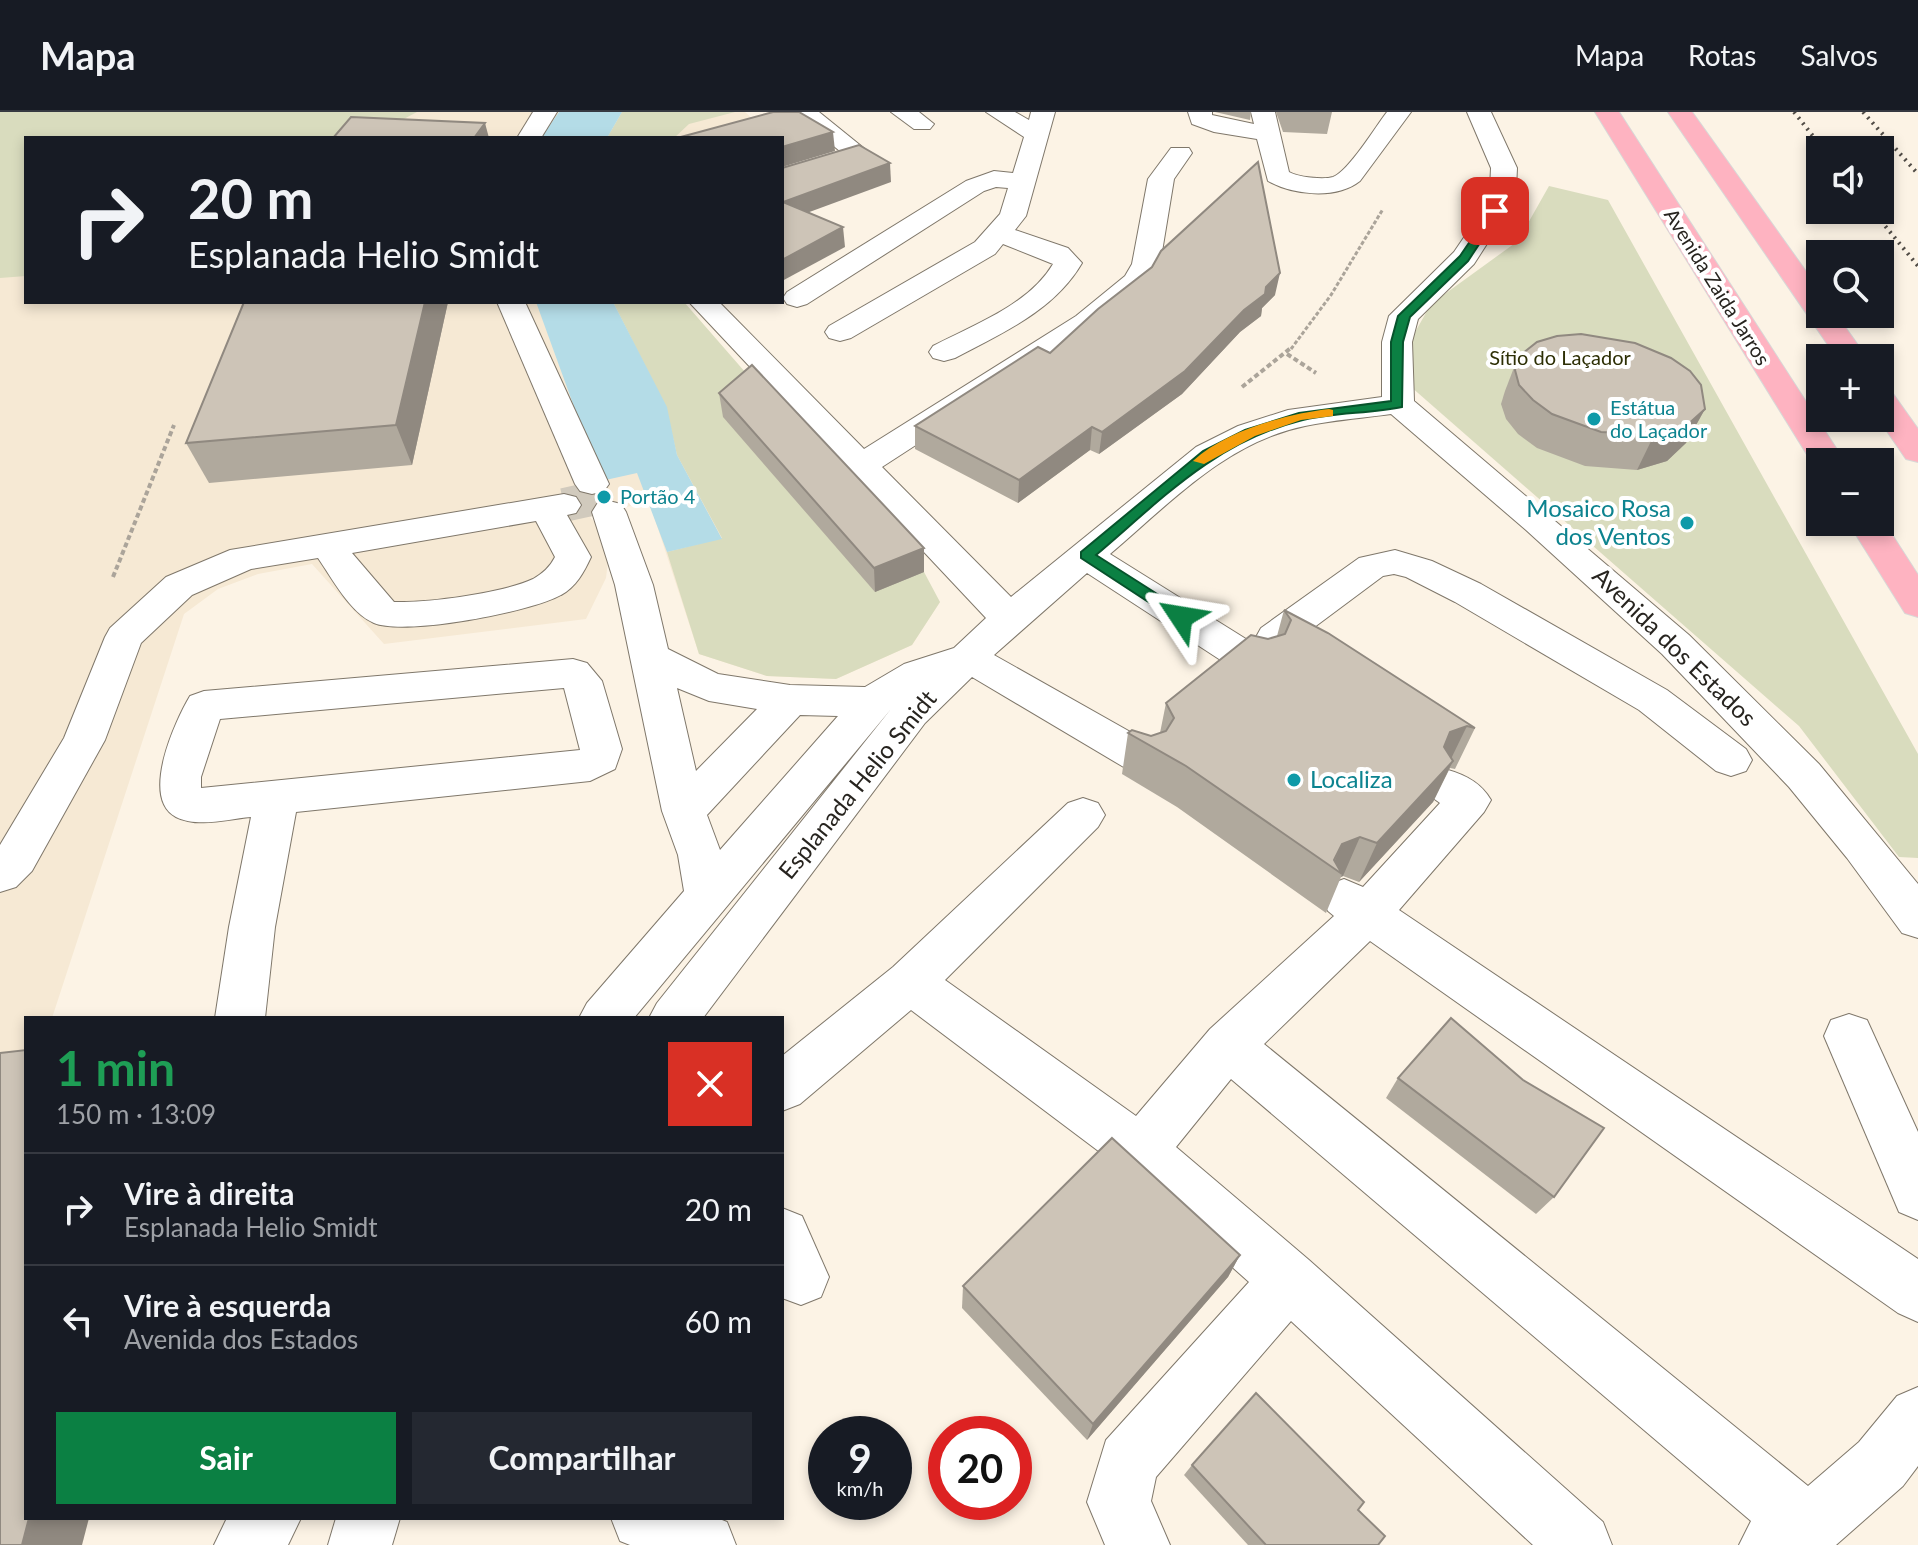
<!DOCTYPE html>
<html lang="pt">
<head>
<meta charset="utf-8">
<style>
  :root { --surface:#171b24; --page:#242831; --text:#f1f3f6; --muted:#9ea1a6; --line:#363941; --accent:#0b8043 }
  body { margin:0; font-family:Lato,sans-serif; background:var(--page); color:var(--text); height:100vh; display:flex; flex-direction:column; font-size:30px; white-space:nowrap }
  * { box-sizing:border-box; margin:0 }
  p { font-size:26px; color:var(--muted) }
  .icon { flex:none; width:44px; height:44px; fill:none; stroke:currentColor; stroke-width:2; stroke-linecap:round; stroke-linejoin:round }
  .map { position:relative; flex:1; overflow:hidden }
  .panel { position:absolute; left:24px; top:904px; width:760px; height:504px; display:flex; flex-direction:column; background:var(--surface); border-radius:0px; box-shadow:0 4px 12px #0003 }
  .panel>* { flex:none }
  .top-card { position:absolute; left:24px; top:24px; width:760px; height:168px; border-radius:0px; box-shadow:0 4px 12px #0003; background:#171b24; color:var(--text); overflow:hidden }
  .controls { position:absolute; left:1806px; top:24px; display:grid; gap:16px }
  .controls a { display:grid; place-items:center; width:88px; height:88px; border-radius:0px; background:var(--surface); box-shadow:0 4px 12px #0003; font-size:40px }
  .speed { position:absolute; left:808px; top:1304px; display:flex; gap:16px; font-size:40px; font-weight:700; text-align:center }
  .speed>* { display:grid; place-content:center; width:104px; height:104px; border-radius:50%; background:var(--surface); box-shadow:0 4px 12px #0003; line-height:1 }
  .speed small { font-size:20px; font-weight:400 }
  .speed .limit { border:12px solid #d22; background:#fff; color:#111 }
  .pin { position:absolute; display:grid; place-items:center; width:68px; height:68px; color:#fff; margin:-34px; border-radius:16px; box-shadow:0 4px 12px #0006 }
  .me { position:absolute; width:88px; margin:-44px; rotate:303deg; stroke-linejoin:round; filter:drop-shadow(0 0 6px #0008) }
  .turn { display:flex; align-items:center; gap:28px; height:168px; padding:0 32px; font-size:36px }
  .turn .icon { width:104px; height:104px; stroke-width:2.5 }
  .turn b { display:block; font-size:56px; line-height:68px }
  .round { display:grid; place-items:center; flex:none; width:84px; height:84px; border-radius:0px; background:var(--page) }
  .overview { display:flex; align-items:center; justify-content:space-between; height:136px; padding:0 32px }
  h1 { font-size:48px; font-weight:700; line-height:60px; color:#1e9e55 }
  .cta { display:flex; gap:16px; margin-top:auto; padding:16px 32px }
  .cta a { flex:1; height:92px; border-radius:0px; background:var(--accent); color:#fff; font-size:32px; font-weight:700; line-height:92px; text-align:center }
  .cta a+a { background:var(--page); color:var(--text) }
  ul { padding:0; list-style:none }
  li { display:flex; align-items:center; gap:24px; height:112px; padding:0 32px; border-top:2px solid var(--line) }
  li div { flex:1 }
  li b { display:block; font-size:30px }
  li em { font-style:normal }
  header { display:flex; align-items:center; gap:48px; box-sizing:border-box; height:112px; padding:0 40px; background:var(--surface); border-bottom:2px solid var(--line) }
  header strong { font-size:38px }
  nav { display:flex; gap:44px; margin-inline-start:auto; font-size:28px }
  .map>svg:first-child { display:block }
  .built { fill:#f6e9d4 }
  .green { fill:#d9dcbe }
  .water { fill:#b4dce7 }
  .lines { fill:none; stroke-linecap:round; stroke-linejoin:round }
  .minor-tunnel { stroke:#d1cabd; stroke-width:34; stroke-dasharray:34 17; stroke-linecap:butt }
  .minor-casing { stroke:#7f776a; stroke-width:2 }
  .highway-casing { stroke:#d8d8d7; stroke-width:2 }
  .path-far1 { stroke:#aba49a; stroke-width:3; stroke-dasharray:4 2; stroke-linecap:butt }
  .path { stroke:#aba49a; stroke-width:4; stroke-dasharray:5 3; stroke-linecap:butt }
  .minor { fill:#fff; fill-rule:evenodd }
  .highway { fill:#feb3c1; fill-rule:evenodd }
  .rail { stroke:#514c46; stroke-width:4; stroke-dasharray:2 5; stroke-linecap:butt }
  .wall { fill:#b0a99d }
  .shaded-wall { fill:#908980 }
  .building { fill:#cdc4b7; stroke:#908980; stroke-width:2 }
  .route { fill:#0b8043; stroke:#07532c; stroke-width:2 }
  .slow { fill:#f59e0b }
  .culture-dot { fill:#0f9aa8; stroke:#fff; stroke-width:3 }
  .labels { text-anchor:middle; stroke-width:8; stroke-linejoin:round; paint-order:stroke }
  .far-street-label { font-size:20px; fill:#27241f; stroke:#fff }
  .far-park-label { font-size:20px; fill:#2d2f05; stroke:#fff }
  .far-culture-label { font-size:20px; fill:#0d838f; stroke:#fff; text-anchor:start }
  .culture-label { font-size:24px; fill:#0d838f; stroke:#fff; text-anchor:end }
  .street-label { font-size:24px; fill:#27241f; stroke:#fff }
</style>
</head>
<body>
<header>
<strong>Mapa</strong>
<nav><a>Mapa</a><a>Rotas</a><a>Salvos</a></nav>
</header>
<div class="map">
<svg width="1918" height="1433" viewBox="0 0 1918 1433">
  <rect width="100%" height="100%" fill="#fcf3e5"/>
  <polygon class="built" points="0,0 745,0 774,26 26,26 26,190 684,190 940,490 912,533 836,567 767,564 699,542 649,389 590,405 602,419 609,441 606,466 586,507 384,532 312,452 258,462 218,477 184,502 52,906 26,906 26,1406 89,1406 82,1433 0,1433"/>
  <g class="green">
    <polygon points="0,0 417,0 368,26 26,26 26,164 0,166"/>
    <polygon points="622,0 735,0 689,12 674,26 607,26"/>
    <polygon points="1549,74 1608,88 1918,642 1918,746 1899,745 1799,614 1410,274 1410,229 1431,192 1518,129"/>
    <polygon points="613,190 684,190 813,338 924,460 940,490 912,533 836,567 767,564 699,542 667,440 722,426 677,343 666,295"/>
  </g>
  <g class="water">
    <polygon points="559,0 622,0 607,26 541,26"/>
    <polygon points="536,190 613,190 667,295 677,343 722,427 667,440 637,361 601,369"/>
  </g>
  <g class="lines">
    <polyline class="minor-tunnel" points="564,393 600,385"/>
    <g class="minor-casing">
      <g id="minor">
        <polygon points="533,0 557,0 541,26 517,26"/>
        <polygon points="792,0 819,0 871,42 868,47 782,74 782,58 841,40"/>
        <polygon points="891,0 919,0 934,12 930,17 914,17"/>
        <path d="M986,0H1015L1029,8L1031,0H1055L1026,104L1015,118L1068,136L1082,151C1054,199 1002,221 955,246L944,249L933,246L929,240L933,234C973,213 1029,193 1053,152L1003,132L995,142L851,226L840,229L829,226L825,220L829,214L975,130L1000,102L1008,76L996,75L984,79L807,192L797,195L787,192L783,186L787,180L966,69L994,59L1013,61L1024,25Z"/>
        <path d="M1188,0H1212V3L1254,12L1251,0H1275L1289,60C1298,65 1323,68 1333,65C1348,60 1376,14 1387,0H1411L1360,69C1336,88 1293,83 1268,69L1257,27L1214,20L1192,12Z"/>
        <path d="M1467,0H1491L1517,56L1516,77L1508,99L1474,152L1418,207L1412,230L1414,289L1689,523L1819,652L1918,772V826L1902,821L1847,746L1789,675L1662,542L1526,418L1391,302C1363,306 1333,308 1305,314C1226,330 1169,392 1110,442L1270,542L1276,552L1270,562L1256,566L1242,562L1087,461L994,543L1157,635L1163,646L1157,657L1142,662L1127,657L972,565L925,611L703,906H649L657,891L891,597L634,906H579L587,891L684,779L678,743L662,699L615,473L592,400L597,392L609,389L621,392L626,400L653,473L668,537L718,562L790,573L865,575L904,552L954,536L986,506L689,190H719L864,337L1076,204L1125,164L1132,152L1148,67L1171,36H1189L1192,41L1174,67L1160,152L1147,175L1096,216L882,355L1011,485L1196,335L1238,314L1288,298L1382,285V230L1389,204L1454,140L1482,99L1490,77L1491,56ZM677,576L709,589L757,597L696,659ZM800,603L838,604L720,738L707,703Z"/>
        <polygon points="497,190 525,190 609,372 604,379 592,382 580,379 575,372"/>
        <path d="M564,382L576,385L581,393L576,401L567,403L591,445C584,460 576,475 561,483C531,500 405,524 374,511C350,501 332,466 318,446L251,457L192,483L141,531L105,628L32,759L16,775L0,780V733L64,626L105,525L110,516L166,465L230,438ZM536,409L555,445C550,455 542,462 533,467C503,481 427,491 394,490L352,441Z"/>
        <polygon points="1395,438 1432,449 1481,472 1667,578 1746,637 1752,648 1746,659 1731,664 1716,659 1639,598 1455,490 1406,465 1394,462 1383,464 1289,534 1275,538 1261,534 1256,525 1261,516 1359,446"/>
        <path d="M573,547L587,551L602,569L622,637L615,657L590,669L296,700L275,815L265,906H215L229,815L251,705C228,707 198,716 176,705C140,686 175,609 190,584L204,579ZM564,576L580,638L201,676V665L220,607Z"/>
        <path d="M1448,658C1466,663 1481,671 1491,688L1484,700L1399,798L1918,1147V1210L1898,1201L1370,829L1264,932L1808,1374L1859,1330L1897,1284L1918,1275V1354L1903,1374L1836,1433H1739L1751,1409L1231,967L1176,1035L1309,1148L1603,1410L1612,1433H1533L1291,1209L1156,1365L1151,1389L1170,1433H1105L1087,1390L1106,1328L1249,1170L1121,1056L911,898L800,992L782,999V944L893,855L1068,691L1083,686L1098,691L1105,703L1098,715L945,868L1136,1004L1210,917L1334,804L1328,799L1321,786L1328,773L1344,767L1363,775L1440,691L1433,686L1427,674L1433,662Z"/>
        <polygon points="1849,902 1867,908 1918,1020 1918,1108 1899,1100 1824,924 1831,908"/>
        <polygon points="782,1096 802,1104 829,1165 821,1185 801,1193 782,1186"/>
        <polygon points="227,1406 301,1406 288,1433 214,1433"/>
        <polygon points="336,1406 400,1406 392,1433 328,1433"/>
        <polygon points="611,1406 717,1406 727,1410 736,1433 630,1433 620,1429"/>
      </g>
    </g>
    <g class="highway-casing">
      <g id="highway">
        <polygon points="1595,0 1619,0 1845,350 1820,350 1820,358 1816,357"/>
        <polygon points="1668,0 1692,0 1820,179 1820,202 1836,202 1867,246 1837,246"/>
        <polygon points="1880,276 1891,279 1918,317 1918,350 1906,347 1878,306"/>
        <polygon points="1880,404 1918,463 1918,505 1905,501 1848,410 1880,410"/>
      </g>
    </g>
    <polyline class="path-far1" points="1291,237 1331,183 1383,97"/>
    <g class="path">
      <polyline points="1287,242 1316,261"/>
      <polyline points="1242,275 1292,235"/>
      <polyline points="113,465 174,313"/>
    </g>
    <use href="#minor" class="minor"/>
    <use href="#highway" class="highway"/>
    <g class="rail">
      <polyline points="1794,0 1824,38"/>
      <polyline points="1863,0 1918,62"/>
      <polyline points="1872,98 1918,154"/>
    </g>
  </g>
  <g class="wall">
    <polygon points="1215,0 1251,0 1250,8"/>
    <polygon points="1276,0 1332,0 1327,22 1283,20"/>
    <polygon points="1152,155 1275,183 1262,196 1261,204 1240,220 1182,282 1099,342 1090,338 1018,391 915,337 915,314 1050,241"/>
    <polygon points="448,190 412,353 209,371 186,331"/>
    <polygon points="1518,245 1705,297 1686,331 1667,349 1637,358 1585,354 1537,336 1518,322 1506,307 1501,292 1505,279"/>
    <polygon points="719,281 924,460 875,480 723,305"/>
    <polygon points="1284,498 1475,616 1455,657 1450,656 1433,690 1359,770 1343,764 1341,765 1326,801 1177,695 1122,662 1128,621 1151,624 1160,621 1166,591 1268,527 1277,524"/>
    <polygon points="1398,966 1523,968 1554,1085 1536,1102 1386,986"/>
    <polygon points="1240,1143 1228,1165 1087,1328 962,1196 963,1174"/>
    <polygon points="1192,1353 1358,1398 1378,1433 1248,1433 1184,1363"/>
  </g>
  <g class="shaded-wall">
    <polygon points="485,11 489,26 474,26"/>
    <polygon points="833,20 835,39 782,55 782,35"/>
    <polygon points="890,51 891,70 785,109 783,90"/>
    <polygon points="843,115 845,135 782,169 782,148"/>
    <polygon points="1280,161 1275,183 1262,196 1261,204 1240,220 1182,282 1099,342 1102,320"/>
    <polygon points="425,190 448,190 412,353 396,313"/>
    <polygon points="1705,297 1686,331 1667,349 1637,358 1654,323"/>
    <polygon points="1092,315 1090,338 1018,391 1019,368"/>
    <polygon points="924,436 924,460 875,480 874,456"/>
    <polygon points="1467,614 1447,655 1430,661 1450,620"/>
    <polygon points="1453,649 1433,690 1359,770 1377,731"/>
    <polygon points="1360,725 1343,764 1341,765 1342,762 1332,755 1342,732"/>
    <polygon points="1240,1143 1228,1165 1087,1328 1093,1312"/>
    <polygon points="29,1406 89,1406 82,1433 22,1433"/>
  </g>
  <g class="building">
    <polygon points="773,0 799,0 833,20 782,35 782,26 677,26"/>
    <polygon points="351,5 485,11 474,26 333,26"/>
    <polygon points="859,33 890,51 783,90 843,115 782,148 782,56"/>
    <polygon points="1258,50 1280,161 1266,175 1265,182 1244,198 1185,259 1102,320 1092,315 1019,368 915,314 1038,235 1050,241 1098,197 1152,155 1161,139"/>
    <polygon points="244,190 425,190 396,313 186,331"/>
    <polygon points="1581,222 1635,231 1671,246 1690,259 1701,273 1705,297 1685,315 1654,323 1601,320 1552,302 1533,288 1519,273 1515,258 1518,245 1537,230 1557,224"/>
    <polygon points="752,253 924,436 874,456 719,281"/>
    <polygon points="1284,498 1328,521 1475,616 1467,614 1450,620 1444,635 1453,649 1377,731 1360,725 1342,732 1334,748 1342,762 1186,654 1128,621 1132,618 1151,624 1166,619 1174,606 1166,591 1251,523 1268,527 1285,522 1291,508"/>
    <polygon points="1451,906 1523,968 1604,1016 1554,1085 1398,966"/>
    <polygon points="26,938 26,1406 29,1406 22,1433 0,1433 0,941"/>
    <polygon points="1112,1026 1240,1143 1093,1312 963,1174"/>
    <polygon points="1256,1281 1364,1390 1358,1398 1385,1424 1378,1433 1266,1433 1192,1353"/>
  </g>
  <path class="route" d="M1492,97L1501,99L1468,149L1410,205L1403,230L1402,295C1369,302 1332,300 1299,309C1214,331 1161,388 1096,443L1187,501V508H1176L1081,446V440L1203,339L1245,318L1299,301L1391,289V230L1398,204L1460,144Z"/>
  <path class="slow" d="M1329,297L1333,298V304L1301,308L1255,324L1204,352L1193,349C1225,319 1286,302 1329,297Z"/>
  <g class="culture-dot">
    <circle cx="1594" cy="307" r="8"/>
    <circle cx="604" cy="385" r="8"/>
    <circle cx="1687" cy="411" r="8"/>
    <circle cx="1294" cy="668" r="8"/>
  </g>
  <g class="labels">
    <g class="far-street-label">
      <text transform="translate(1717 175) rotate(58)" y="7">Avenida Zaida Jarros</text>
    </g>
    <g class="far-park-label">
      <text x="1560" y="253">Sítio do Laçador</text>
    </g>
    <g class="far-culture-label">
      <text x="1610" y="303">Estátua<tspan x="1610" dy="23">do Laçador</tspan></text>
      <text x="620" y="392">Portão 4</text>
    </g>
    <g class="culture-label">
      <text x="1671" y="405">Mosaico Rosa<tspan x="1671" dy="28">dos Ventos</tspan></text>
      <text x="1310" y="676" text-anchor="start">Localiza</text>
    </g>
    <g class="street-label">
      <text transform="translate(1674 535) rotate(44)" y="8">Avenida dos Estados</text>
      <text transform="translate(858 673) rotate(-51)" y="8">Esplanada Helio Smidt</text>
    </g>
  </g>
</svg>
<div class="controls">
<a><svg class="icon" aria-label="sound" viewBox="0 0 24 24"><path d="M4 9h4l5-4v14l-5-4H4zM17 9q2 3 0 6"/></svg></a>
<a><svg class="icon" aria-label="search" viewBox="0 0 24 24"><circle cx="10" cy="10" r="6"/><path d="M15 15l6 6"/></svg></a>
<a>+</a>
<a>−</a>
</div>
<div class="speed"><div>9<small>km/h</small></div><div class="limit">20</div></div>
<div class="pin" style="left:1495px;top:99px;background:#d93025"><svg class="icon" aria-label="arrive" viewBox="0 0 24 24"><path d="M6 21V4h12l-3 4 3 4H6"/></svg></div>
<svg class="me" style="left:1181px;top:505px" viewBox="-20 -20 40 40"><path d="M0-17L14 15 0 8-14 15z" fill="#0b8043" stroke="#fff" stroke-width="4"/></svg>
<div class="top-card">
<div class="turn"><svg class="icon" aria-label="right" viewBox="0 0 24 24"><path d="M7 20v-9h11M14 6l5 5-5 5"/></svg><div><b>20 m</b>Esplanada Helio Smidt</div></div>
</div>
<section class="panel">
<div class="overview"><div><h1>1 min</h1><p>150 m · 13:09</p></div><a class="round" style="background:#d93025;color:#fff"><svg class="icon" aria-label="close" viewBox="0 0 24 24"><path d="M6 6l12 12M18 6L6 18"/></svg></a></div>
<ul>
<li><svg class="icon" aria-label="right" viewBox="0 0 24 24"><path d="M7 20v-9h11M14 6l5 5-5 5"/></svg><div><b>Vire à direita</b><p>Esplanada Helio Smidt</p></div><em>20 m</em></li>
<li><svg class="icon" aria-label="left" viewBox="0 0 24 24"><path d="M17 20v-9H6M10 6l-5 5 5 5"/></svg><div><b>Vire à esquerda</b><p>Avenida dos Estados</p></div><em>60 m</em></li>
</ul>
<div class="cta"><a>Sair</a><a>Compartilhar</a></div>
</section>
</div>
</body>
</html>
